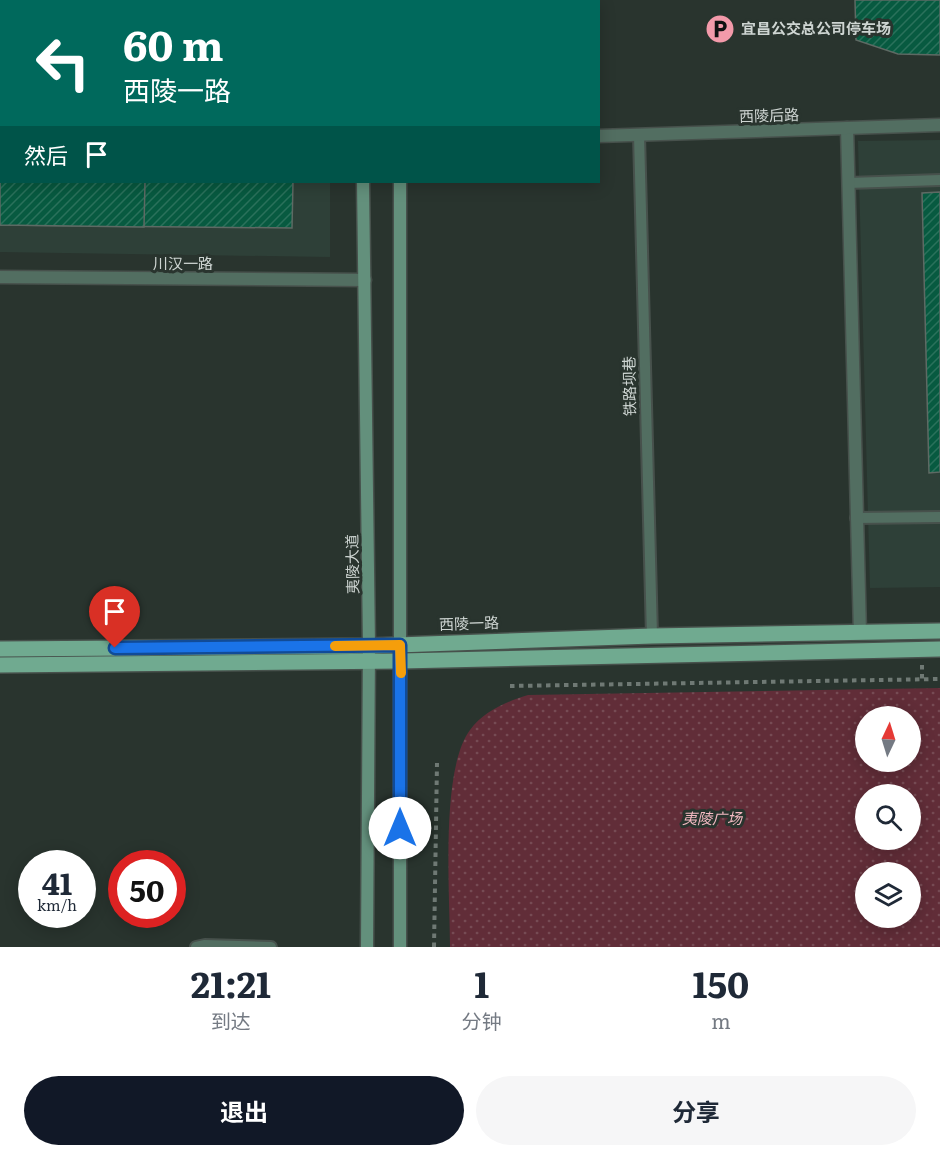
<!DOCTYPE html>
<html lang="zh">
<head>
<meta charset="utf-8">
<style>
  :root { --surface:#fff; --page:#f6f6f7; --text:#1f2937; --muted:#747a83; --accent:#111827 }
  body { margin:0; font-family:Literata,"Noto Sans SC",serif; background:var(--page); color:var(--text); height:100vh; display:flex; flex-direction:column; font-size:22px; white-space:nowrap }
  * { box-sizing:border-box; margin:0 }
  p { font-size:20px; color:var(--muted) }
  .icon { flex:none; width:33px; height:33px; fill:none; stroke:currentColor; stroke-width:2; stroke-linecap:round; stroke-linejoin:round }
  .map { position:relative; height:947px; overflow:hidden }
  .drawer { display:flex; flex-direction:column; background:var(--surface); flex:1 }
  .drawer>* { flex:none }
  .banner { position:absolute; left:0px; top:0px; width:600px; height:183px; box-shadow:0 3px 15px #0003; background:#00695c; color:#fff; overflow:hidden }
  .needle { width:39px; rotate:4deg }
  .controls { position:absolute; left:855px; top:706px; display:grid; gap:12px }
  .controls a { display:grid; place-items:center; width:66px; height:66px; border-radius:50%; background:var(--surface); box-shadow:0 3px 15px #0003; font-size:30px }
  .speed { position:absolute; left:18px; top:850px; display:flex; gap:12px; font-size:30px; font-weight:700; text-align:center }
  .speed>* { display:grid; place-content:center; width:78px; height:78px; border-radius:50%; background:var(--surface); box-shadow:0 3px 15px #0003; line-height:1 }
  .speed small { font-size:15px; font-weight:400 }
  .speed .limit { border:9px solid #d22; background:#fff; color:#111 }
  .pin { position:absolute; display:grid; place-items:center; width:51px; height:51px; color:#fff; margin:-62px -26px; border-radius:50% 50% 50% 0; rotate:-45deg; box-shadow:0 0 6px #0007 }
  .pin .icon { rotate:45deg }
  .me { position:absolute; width:66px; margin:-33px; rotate:0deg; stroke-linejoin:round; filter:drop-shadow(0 0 4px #0008) }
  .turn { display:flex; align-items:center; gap:21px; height:126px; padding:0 24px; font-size:27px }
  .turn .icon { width:78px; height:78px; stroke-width:2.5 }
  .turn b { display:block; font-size:42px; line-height:51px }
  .then { display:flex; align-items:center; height:57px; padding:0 24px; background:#0003; gap:12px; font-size:22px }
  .eta { display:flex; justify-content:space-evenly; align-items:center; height:102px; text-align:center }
  .eta b { font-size:36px; font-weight:700; line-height:42px }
  .action { display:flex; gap:12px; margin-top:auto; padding:12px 24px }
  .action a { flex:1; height:69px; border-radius:36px; background:var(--accent); color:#fff; font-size:24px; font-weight:700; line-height:69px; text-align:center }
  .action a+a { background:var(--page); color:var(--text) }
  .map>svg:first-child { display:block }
  .built { fill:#2e4038 }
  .park { fill:url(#park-dots); fill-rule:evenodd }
  .building { fill:url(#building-hatch); stroke:#5e6a64; stroke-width:1.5 }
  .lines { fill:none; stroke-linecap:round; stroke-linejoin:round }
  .service-casing { stroke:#47514c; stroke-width:14 }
  .minor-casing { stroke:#47514c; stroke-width:15 }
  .tertiary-casing { stroke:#47514c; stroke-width:15 }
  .secondary-casing { stroke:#47514c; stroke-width:15 }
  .primary-casing { stroke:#47514c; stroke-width:18 }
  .path { stroke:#6f7974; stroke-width:4; stroke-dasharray:4.5 4.5; stroke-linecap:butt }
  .service { stroke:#526e61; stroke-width:10 }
  .minor { stroke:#526e61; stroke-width:12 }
  .tertiary { stroke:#526e61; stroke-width:12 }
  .secondary { stroke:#63907c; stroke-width:12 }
  .primary { stroke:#70aa90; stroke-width:15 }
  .route-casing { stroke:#114b97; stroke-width:15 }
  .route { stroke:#1a73e8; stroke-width:10 }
  .slow { stroke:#f59e0b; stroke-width:10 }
  .labels { text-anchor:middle; stroke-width:6; stroke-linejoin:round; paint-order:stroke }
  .poi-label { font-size:15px; font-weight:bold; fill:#ced5d2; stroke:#29342e; text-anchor:start }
  .street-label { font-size:15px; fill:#ced5d2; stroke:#29342e }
  .park-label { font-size:15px; font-style:italic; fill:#f4b9c2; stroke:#29342e }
</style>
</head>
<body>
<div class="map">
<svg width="940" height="947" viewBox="0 0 940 947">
  <defs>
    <pattern id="park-dots" width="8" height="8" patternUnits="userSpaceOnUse" patternTransform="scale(1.5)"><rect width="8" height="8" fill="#612d38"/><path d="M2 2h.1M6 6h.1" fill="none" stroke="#764b54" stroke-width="1.8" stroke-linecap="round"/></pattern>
    <pattern id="building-hatch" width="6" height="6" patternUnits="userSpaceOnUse" patternTransform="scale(1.5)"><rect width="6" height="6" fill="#075a40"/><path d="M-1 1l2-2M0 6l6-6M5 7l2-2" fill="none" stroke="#2a715b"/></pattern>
  </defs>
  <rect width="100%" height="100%" fill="#29342e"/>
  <g class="built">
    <polygon points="0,0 328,0 2,2 2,182 330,182 330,257 0,252"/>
    <polygon points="940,140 940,587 870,588 858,141"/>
  </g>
  <path class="park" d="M940,688V947H450C450,895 440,770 470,730C484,711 508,701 528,695ZM866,717H910V762H866ZM866,795H910V840H866ZM866,873H910V918H866Z"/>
  <g class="building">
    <polygon points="0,0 295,0 2,2 2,182 293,182 292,228 0,225"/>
    <polygon points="0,0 156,0 2,2 2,61"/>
    <polygon points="855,0 940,0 940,55 898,54 856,40"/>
    <polygon points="0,125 2,182 145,182 144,227 0,225"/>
    <polygon points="940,192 940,472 929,473 922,193"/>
  </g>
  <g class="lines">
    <g class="service-casing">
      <g id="service">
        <polyline points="639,135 652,636"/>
        <polyline points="848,183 940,180"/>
        <polyline points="856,518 940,517"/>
        <polyline points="196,947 205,945 271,947"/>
      </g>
    </g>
    <g class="minor-casing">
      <g id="minor">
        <polyline points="847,128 860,633"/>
        <polyline points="0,277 365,280"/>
      </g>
    </g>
    <g class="tertiary-casing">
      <polyline id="tertiary" points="598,136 940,125"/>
    </g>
    <g class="secondary-casing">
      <g id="secondary">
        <polyline points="360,0 360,2"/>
        <polyline points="395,0 395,2"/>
        <polyline points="363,182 369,646 367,947"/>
        <polyline points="400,182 400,947"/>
      </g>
    </g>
    <g class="primary-casing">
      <g id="primary">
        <polyline points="0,649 369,646 652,636 940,631"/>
        <polyline points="0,665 401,661 940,649"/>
      </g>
    </g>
    <g class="path">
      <polyline points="315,0 316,2"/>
      <polyline points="922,665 922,679"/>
      <polyline points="510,686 940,679"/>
      <polyline points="434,947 437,763"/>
    </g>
    <use href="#service" class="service"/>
    <use href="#minor" class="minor"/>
    <use href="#tertiary" class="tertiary"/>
    <use href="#secondary" class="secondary"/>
    <use href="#primary" class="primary"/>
  </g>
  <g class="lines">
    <g class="route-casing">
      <polyline id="route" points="115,648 400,645 400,828"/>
    </g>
    <use href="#route" class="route"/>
    <polyline class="slow" points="335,646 400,645 401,673"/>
  </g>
  <defs>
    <g id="parking-disc" transform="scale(1.5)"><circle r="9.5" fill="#f39aaa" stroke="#29342e"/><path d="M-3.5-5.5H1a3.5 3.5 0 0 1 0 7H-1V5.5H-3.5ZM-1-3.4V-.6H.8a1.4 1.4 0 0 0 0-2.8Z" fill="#111"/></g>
  </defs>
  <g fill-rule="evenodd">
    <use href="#parking-disc" x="720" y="29"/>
  </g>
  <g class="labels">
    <g class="poi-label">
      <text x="741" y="34">宜昌公交总公司停车场</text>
    </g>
    <g class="street-label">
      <text transform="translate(769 116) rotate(-2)" y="5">西陵后路</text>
      <text x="183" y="269">川汉一路</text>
      <text transform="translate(630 386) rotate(-91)" y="5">铁路坝巷</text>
      <text transform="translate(353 564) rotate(-91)" y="5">夷陵大道</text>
      <text transform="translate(469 624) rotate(-2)" y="5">西陵一路</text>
    </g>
    <g class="park-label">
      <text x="712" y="824">夷陵广场</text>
    </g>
  </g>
</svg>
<div class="controls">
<a><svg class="needle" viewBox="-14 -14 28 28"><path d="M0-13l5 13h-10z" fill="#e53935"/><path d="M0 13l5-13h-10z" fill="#747a83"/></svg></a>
<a><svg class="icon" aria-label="search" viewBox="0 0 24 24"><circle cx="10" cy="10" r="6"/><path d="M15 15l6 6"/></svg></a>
<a><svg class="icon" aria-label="layers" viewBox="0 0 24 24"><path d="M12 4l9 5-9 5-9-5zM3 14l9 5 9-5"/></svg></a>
</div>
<div class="speed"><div>41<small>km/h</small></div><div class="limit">50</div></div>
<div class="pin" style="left:115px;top:648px;background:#d93025"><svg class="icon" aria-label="arrive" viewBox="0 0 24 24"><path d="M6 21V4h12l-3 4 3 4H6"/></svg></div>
<svg class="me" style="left:400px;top:828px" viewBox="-20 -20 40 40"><circle r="19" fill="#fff"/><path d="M0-13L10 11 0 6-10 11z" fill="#1a73e8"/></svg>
<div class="banner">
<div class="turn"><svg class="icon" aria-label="left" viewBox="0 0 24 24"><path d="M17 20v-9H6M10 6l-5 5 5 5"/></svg><div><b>60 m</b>西陵一路</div></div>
<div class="then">然后<svg class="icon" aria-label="arrive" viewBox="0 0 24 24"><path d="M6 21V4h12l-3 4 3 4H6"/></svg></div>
</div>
</div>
<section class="drawer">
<div class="eta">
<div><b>21:21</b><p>到达</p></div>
<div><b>1</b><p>分钟</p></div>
<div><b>150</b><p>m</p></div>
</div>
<div class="action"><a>退出</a><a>分享</a></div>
</section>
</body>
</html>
